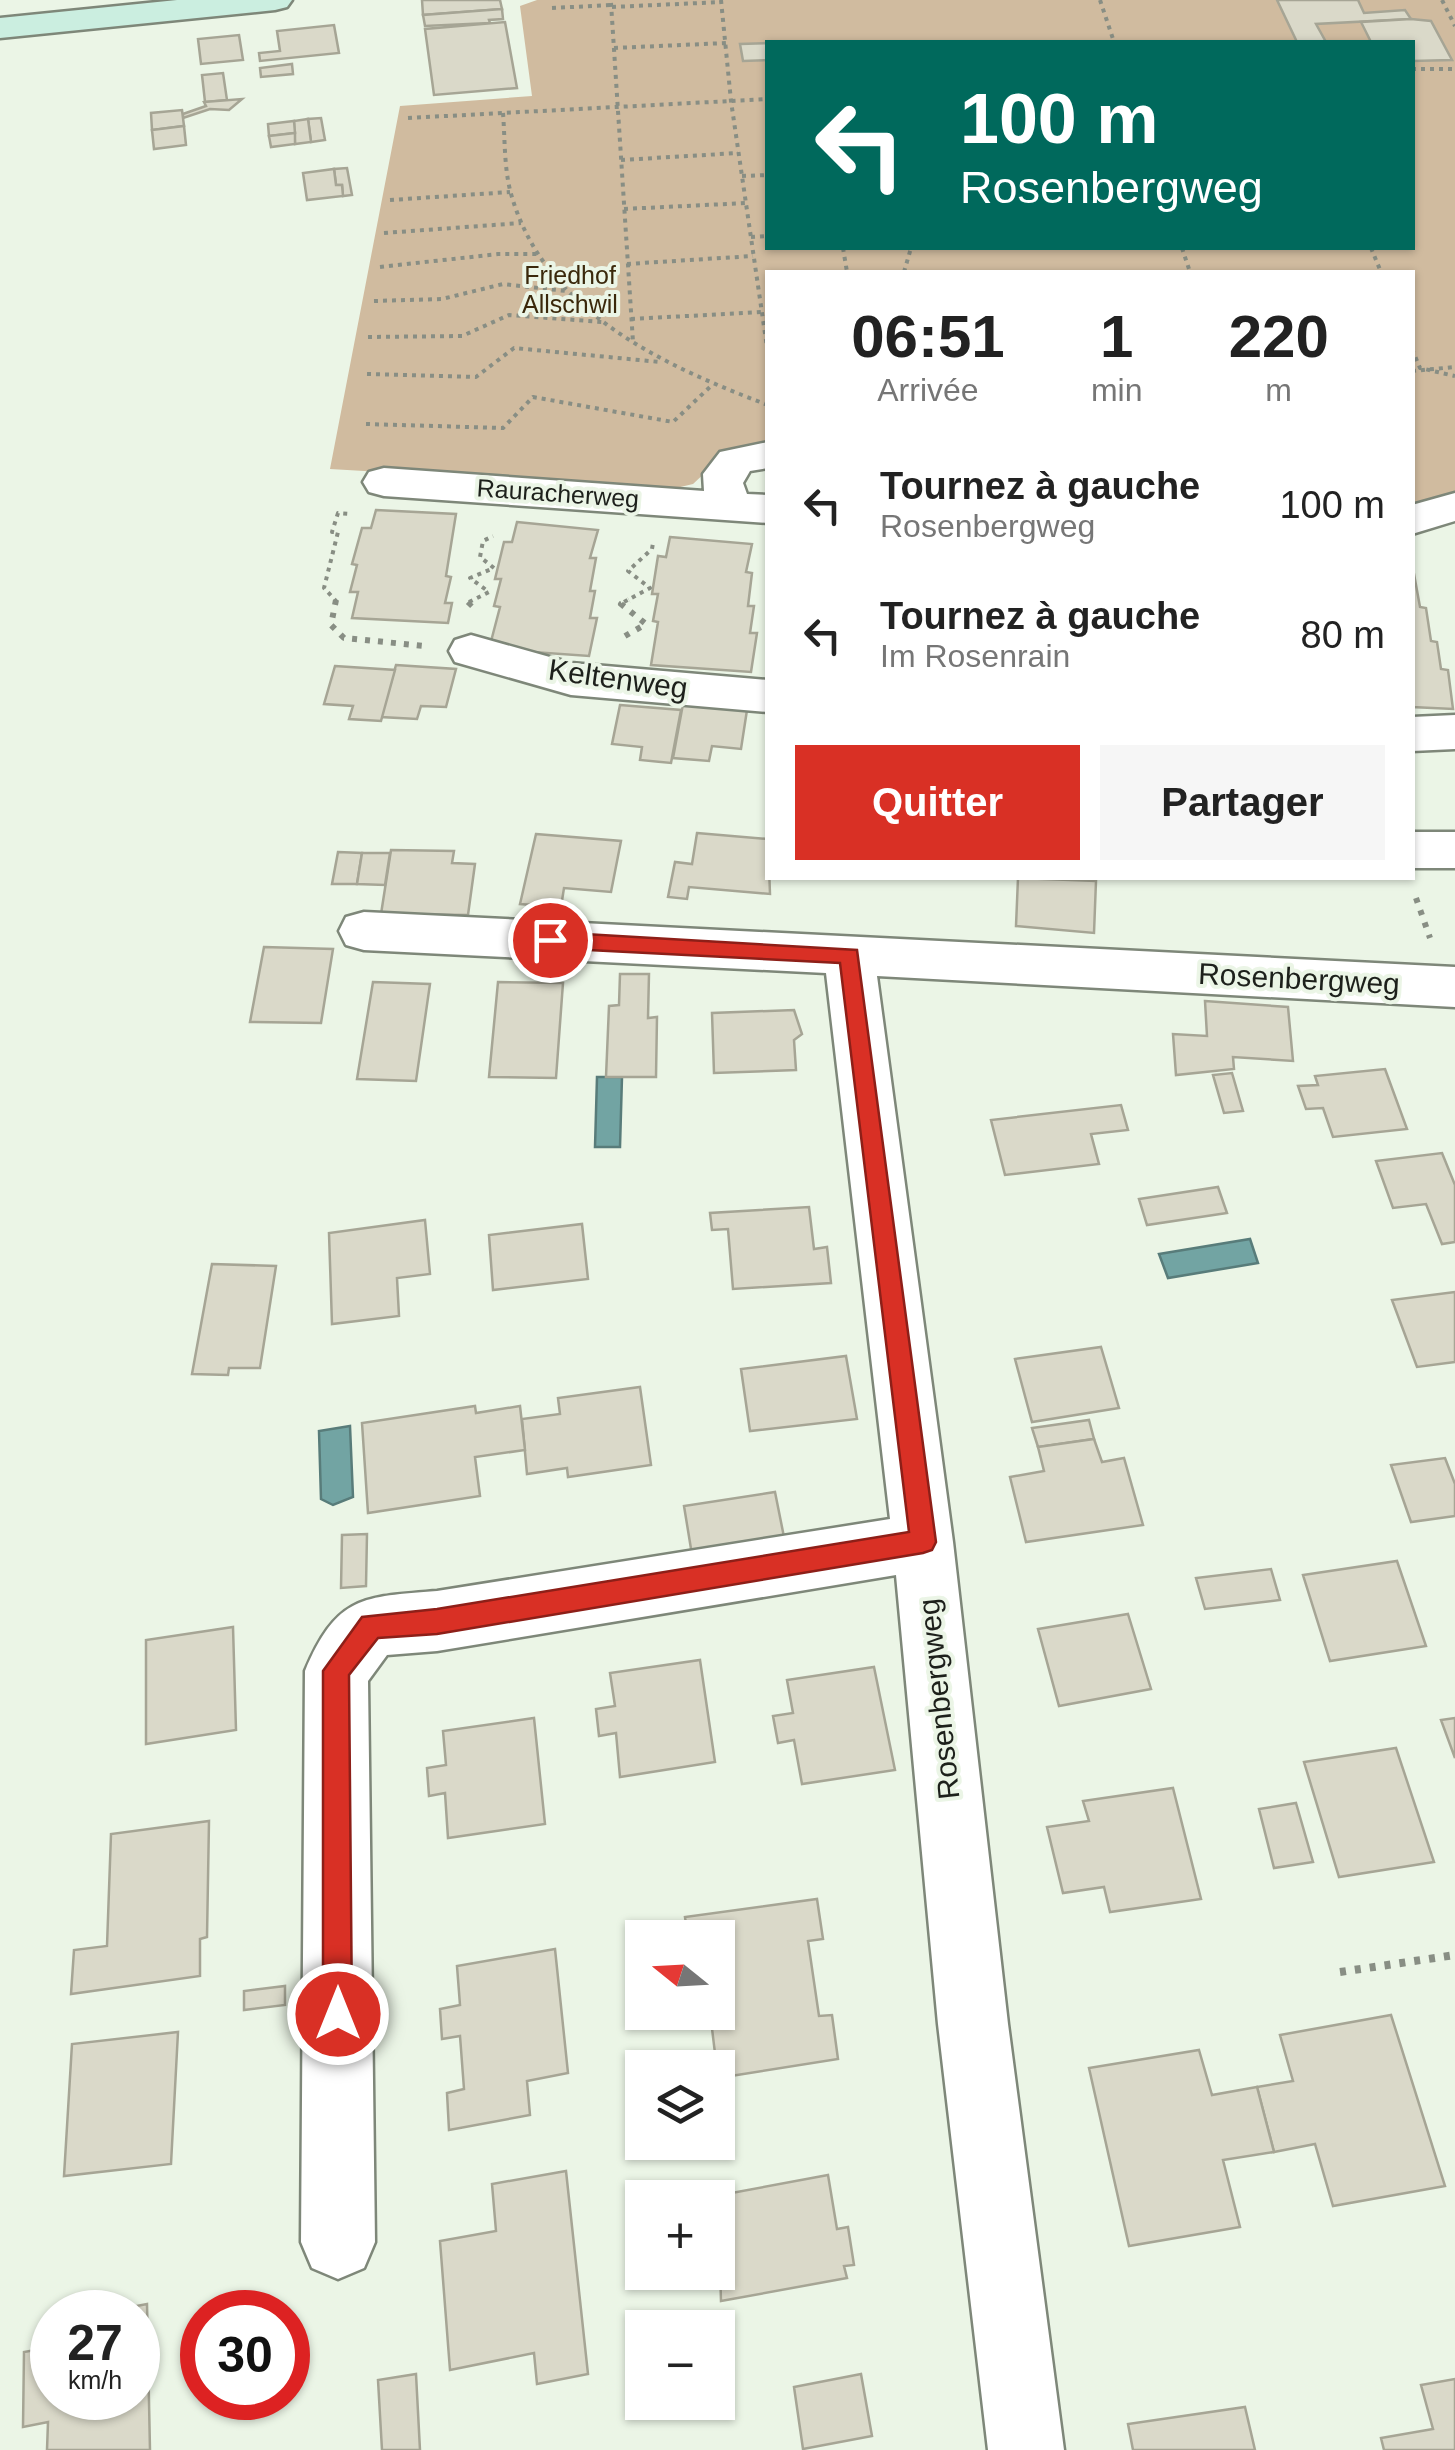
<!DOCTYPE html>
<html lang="fr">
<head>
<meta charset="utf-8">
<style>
  :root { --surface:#fff; --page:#f6f6f6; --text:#222; --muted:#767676; --accent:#d93025 }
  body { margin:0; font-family:Arial,sans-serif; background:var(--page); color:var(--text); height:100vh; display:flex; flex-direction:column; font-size:38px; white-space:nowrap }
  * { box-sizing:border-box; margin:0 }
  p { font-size:32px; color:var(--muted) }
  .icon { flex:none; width:55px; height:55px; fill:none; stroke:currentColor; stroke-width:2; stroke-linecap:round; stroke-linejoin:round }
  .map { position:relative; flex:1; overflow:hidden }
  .details { position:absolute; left:765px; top:270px; width:650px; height:610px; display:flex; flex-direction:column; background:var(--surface); border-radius:0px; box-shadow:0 2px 8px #0004 }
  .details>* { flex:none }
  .hud { position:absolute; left:765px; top:40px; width:650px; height:210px; border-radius:0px; box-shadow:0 2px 8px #0004; background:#00695c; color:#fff; overflow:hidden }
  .needle { width:65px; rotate:288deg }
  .fabs { position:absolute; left:625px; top:1920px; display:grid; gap:20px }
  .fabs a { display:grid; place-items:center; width:110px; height:110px; border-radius:0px; background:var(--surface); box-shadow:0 2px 8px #0004; font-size:50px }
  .speed { position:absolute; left:30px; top:2290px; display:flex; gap:20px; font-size:50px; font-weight:700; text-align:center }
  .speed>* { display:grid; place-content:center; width:130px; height:130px; border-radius:50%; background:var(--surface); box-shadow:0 2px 8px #0004; line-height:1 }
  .speed small { font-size:25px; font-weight:400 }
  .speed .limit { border:15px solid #d22; background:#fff; color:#111 }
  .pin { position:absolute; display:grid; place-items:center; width:85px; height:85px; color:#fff; margin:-42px; border:5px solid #fff; border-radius:50%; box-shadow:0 2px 10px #0007 }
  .me { position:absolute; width:110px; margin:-55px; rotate:0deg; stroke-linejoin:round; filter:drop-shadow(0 0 8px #0008) }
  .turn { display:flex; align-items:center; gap:35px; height:210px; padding:0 30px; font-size:45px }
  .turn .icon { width:130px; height:130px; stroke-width:2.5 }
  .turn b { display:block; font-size:70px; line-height:85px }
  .eta { display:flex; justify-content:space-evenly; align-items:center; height:170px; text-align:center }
  .eta b { font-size:60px; font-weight:700; line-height:70px }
  .button { display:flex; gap:20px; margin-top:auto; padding:20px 30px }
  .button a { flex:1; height:115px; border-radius:0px; background:var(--accent); color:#fff; font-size:40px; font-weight:700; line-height:115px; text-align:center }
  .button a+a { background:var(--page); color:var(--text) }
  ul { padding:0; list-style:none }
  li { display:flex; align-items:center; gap:30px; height:130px; padding:0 30px }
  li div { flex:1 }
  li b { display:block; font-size:38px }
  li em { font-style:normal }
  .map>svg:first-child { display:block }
  .green { fill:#d0bb9f; fill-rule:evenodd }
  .water { fill:#72a4a3; stroke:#587c7a; stroke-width:2.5 }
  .building { fill:#dad9c9; stroke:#a6a595; stroke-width:2.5 }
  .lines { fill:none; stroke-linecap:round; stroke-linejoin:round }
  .minor-casing { stroke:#7e8779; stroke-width:5 }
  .secondary-casing { stroke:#7e8779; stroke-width:5 }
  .path-far2 { stroke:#888e84; stroke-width:4; stroke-dasharray:4 5; stroke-linecap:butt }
  .path-far1 { stroke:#888e84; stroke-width:6; stroke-dasharray:5 8; stroke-linecap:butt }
  .path { stroke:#888e84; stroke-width:8; stroke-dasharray:6 9; stroke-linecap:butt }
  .minor { fill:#fff; fill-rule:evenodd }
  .secondary { fill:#cbeee0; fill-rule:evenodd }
  .route { fill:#d93025; stroke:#8d1f18; stroke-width:2.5 }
  .labels { text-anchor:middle; stroke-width:8; stroke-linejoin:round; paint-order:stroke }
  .far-park-label { font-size:25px; fill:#3a280b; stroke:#ebf5e6 }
  .far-street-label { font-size:25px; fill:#1d201b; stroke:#ebf5e6 }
  .street-label { font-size:30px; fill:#1d201b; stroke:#ebf5e6 }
</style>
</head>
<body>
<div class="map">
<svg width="1455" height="2450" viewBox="0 0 1455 2450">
  <rect width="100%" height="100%" fill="#ebf5e6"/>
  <path class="green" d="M537,0H1455V493L1413,505L1412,272H768L767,443L724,455L693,484L672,489L330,469L400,106L532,96L520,6ZM768,42H1412V248H768Z"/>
  <g class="water">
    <polygon points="597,1077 622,1077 620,1147 595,1147"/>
    <polygon points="1250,1239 1258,1263 1168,1278 1159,1254"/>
    <polygon points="350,1426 353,1497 333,1505 321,1499 319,1431"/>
  </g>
  <g class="building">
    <polygon points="422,0 500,0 502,9 423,15"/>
    <polygon points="1277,0 1358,0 1364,13 1405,10 1411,19 1316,24 1326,42 1297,42"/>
    <polygon points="502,9 503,19 489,20 490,23 425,26 423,15"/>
    <polygon points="1411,19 1431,21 1452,60 1412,61 1412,42 1371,42 1361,22"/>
    <polygon points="505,22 517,88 434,95 425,29"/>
    <polygon points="334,25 339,53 260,61 259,53 280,51 277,31"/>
    <polygon points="239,35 243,60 201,64 198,39"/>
    <polygon points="768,43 768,60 743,61 740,44"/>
    <polygon points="292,64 293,74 261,77 260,68"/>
    <polygon points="223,73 227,100 205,102 202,75"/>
    <polygon points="242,99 229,110 210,109 183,118 183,114 206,106 204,102"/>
    <polygon points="182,110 184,126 152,130 151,113"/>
    <polygon points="321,118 325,140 311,142 308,119"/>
    <polygon points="308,119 311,142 295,144 294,121"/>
    <polygon points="294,121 295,133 269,136 268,124"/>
    <polygon points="184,126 186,145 154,149 152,130"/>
    <polygon points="295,133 295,144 271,147 269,136"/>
    <polygon points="347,168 352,195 343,196 342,185 336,185 334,169"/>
    <polygon points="334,169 336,185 342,185 343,196 307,200 303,173"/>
    <polygon points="376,510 456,514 446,576 451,577 445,603 452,603 448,623 352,618 358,592 350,592 357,565 352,564 362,528 371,528"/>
    <polygon points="517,522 598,530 590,558 596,558 590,591 595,591 590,618 597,618 589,656 489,649 500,607 494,606 501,579 495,579 504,542 512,542"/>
    <polygon points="670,537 752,544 746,572 752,573 748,606 754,606 750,633 757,633 751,672 651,665 658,622 653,621 658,594 652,594 658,556 666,557"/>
    <polygon points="1412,563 1420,607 1426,608 1431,641 1437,642 1441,669 1448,670 1453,709 1412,707"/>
    <polygon points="396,665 456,669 446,707 421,706 417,719 381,717"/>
    <polygon points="335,666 395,670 381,721 349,719 353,706 324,704"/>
    <polygon points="683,704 747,710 741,749 712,746 709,761 673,758"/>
    <polygon points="620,705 681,710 671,763 640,760 642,747 612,744"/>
    <polygon points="697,833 768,839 770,894 689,887 687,899 668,897 675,862 692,864"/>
    <polygon points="536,834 621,841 611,892 564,888 561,907 520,904"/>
    <polygon points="391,850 454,851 452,863 475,864 468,915 381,914"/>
    <polygon points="338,852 362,853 357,884 332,884"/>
    <polygon points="362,853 390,853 385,885 357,884"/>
    <polygon points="1018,878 1096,881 1094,933 1016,926"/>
    <polygon points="264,947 333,949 321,1023 250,1022"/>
    <polygon points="620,974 649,974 648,1018 657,1017 656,1077 606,1077 609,1006 619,1005"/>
    <polygon points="373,982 430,984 416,1081 357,1079"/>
    <polygon points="498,982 563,983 556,1078 489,1077"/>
    <polygon points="1205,1001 1288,1007 1293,1061 1233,1057 1234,1069 1176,1075 1173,1034 1207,1036"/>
    <polygon points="794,1010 802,1034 794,1040 796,1070 714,1073 712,1013"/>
    <polygon points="1385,1069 1407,1129 1333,1137 1323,1108 1306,1109 1298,1086 1318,1085 1315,1076"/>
    <polygon points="1232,1073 1243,1111 1224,1113 1213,1075"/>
    <polygon points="1121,1105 1128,1130 1091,1134 1099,1164 1005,1175 991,1120"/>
    <polygon points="1442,1153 1455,1185 1455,1242 1442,1244 1426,1204 1393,1208 1376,1161"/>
    <polygon points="1218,1187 1227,1213 1147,1225 1139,1199"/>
    <polygon points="809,1207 814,1249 827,1247 831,1283 733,1289 728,1229 712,1230 710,1213"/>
    <polygon points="425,1220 430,1274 397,1278 399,1316 332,1324 329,1233"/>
    <polygon points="582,1224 588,1279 493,1290 489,1235"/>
    <polygon points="212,1264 276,1266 260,1368 229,1368 228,1375 192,1374"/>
    <polygon points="1455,1292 1455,1362 1417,1367 1392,1300"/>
    <polygon points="1101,1347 1119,1408 1032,1422 1015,1359"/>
    <polygon points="846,1356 857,1419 750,1431 741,1369"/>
    <polygon points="640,1387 651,1465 568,1477 567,1468 527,1474 522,1419 560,1414 558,1398"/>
    <polygon points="475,1406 476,1413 520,1406 525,1450 475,1457 480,1496 368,1513 362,1423"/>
    <polygon points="1089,1420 1094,1439 1038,1447 1032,1428"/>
    <polygon points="1094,1439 1102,1462 1124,1458 1143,1525 1026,1542 1010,1477 1044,1471 1038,1447"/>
    <polygon points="1445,1458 1455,1484 1455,1516 1411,1522 1391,1465"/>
    <polygon points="775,1492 786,1547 693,1561 684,1506"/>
    <polygon points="367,1534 366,1586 341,1588 342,1535"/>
    <polygon points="1397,1561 1426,1646 1330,1661 1303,1575"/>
    <polygon points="1271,1569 1280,1600 1205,1609 1196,1578"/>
    <polygon points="1128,1614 1151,1689 1059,1706 1038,1629"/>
    <polygon points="233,1627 236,1730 146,1744 146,1640"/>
    <polygon points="700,1660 715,1762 620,1777 616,1733 599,1736 596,1709 615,1706 610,1673"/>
    <polygon points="874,1667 895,1770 802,1784 794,1740 778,1743 773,1716 793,1713 787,1680"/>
    <polygon points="534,1718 545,1824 448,1838 445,1793 429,1796 427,1768 446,1765 443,1731"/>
    <polygon points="1455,1718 1455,1758 1441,1720"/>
    <polygon points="1396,1748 1434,1862 1339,1877 1304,1762"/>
    <polygon points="1173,1788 1201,1899 1110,1912 1104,1887 1063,1893 1047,1827 1089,1821 1083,1801"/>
    <polygon points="1296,1803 1313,1862 1274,1868 1259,1809"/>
    <polygon points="209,1821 207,1937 200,1939 200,1976 71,1994 74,1950 107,1946 111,1834"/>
    <polygon points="817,1899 823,1939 808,1941 819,2016 832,2015 838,2059 718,2078 710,2012 718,2012 718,1938 688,1938 685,1917"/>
    <polygon points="555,1949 568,2073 527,2081 530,2115 449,2130 447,2093 464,2089 460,2036 442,2039 440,2009 460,2005 457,1966"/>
    <polygon points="285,1986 285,2005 244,2010 244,1991"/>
    <polygon points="1391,2015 1445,2186 1333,2206 1315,2144 1274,2152 1257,2087 1293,2081 1280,2035"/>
    <polygon points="178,2032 171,2164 64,2176 72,2044"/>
    <polygon points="1199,2050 1212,2095 1257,2087 1274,2152 1223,2160 1240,2227 1129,2246 1089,2068"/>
    <polygon points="566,2171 588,2374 537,2384 534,2353 450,2370 440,2241 496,2231 492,2184"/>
    <polygon points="828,2175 837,2229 848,2227 854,2265 844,2266 847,2278 721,2301 718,2198 710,2197"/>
    <polygon points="147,2304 150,2450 47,2450 48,2422 23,2427 24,2352 52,2347 52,2324 52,2398 138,2398 138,2312 105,2312"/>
    <polygon points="416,2374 420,2450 382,2450 378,2380"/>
    <polygon points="861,2374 872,2436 803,2449 794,2387"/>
    <polygon points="1455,2379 1455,2450 1384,2450 1381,2438 1433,2429 1421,2385"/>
    <polygon points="1245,2407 1255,2450 1133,2450 1128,2424"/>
  </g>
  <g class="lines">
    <g class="minor-casing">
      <g id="minor">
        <polygon points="768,442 768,468 750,471 743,483 747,494 768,495 768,523 384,496 369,492 363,482 369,472 384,468 704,491 703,474 720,452"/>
        <polygon points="1455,493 1455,521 1412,534 1412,505"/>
        <polygon points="471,635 571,663 768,680 768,712 571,695 455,662 449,651 455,640"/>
        <polygon points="1455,715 1455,749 1412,751 1412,717"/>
        <rect x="1412" y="832" width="43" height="36"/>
        <path d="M364,912L1455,967V1007L877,976L953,1542L1008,2024L1064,2450H988L938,2024L896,1575L437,1651L387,1655L368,1681L375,2242L364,2268L338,2279L312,2268L301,2242L305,1671C337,1595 363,1597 437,1591L890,1519L826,973L364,950L346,945L339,931L346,917Z"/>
      </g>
    </g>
    <g class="secondary-casing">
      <polygon id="secondary" points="177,0 292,0 287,7 275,10 0,38 0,18"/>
    </g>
    <g class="path-far2">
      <polyline points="721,0 731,101 768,354"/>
      <polyline points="1100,0 1114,42"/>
      <polyline points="1442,0 1455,26"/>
      <polyline points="611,3 633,342"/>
      <polyline points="612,7 722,2"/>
      <polyline points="552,8 611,5"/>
      <polyline points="614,48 726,43"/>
      <polyline points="1412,69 1455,69"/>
      <path d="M503,113C505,139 504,165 510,190C541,310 662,365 768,405"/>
      <polyline points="408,118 768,99"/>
      <polyline points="621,160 738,153"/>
      <polyline points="742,176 768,175"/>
      <polyline points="390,200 510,192"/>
      <polyline points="624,209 746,203"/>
      <polyline points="384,233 521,223"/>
      <polyline points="751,237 768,236"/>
      <polyline points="843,248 847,272"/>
      <polyline points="1182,248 1190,272"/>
      <polyline points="1371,248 1381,272"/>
      <polyline points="627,264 753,256"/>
      <polyline points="380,267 498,254 537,254"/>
      <polyline points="904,272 911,248"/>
      <polyline points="374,301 442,299 503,284 566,291"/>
      <polyline points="631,319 762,312"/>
      <polyline points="368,337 462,336 509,315 602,322"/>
      <polyline points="1412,349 1420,368 1455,376"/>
      <polyline points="1412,371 1455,367"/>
      <polyline points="367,374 476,377 514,348 660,362"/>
      <polyline points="366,424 503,428 533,397 673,422 712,385"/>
      <polyline points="337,602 324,588 338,532 332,532 338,513 351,514"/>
      <polyline points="469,602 489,592 470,578 494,568 480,557 483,541 493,536"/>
      <polyline points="624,602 650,588 628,571 652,549 653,543"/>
    </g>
    <g class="path-far1">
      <polyline points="336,600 331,625 344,638 425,646"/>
      <polyline points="468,606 474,600"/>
      <polyline points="625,636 646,624 621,604 629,600"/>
      <polyline points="1416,898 1430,938"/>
    </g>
    <polyline class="path" points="1340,1972 1455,1955"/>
    <use href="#minor" class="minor"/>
    <use href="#secondary" class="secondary"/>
  </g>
  <polygon class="route" points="550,932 857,950 936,1542 932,1550 923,1553 437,1634 378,1638 349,1675 352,2014 348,2024 338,2028 327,2024 323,2014 323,1671 362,1617 437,1609 909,1532 840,963 550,948 540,940"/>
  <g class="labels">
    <g class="far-park-label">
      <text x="570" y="284">Friedhof<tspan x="570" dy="29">Allschwil</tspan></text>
    </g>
    <g class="far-street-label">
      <text transform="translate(558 493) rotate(4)" y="9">Rauracherweg</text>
    </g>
    <g class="street-label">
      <text transform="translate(618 679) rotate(8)" y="10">Keltenweg</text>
      <text transform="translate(1299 979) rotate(3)" y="10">Rosenbergweg</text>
      <text transform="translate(939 1699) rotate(-96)" y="10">Rosenbergweg</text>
    </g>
  </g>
</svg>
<div class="fabs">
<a><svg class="needle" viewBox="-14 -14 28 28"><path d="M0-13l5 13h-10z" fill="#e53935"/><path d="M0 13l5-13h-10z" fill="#767676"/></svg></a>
<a><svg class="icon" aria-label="layers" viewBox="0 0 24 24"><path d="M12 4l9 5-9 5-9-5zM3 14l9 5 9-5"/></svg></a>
<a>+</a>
<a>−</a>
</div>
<div class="speed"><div>27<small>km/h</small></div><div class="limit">30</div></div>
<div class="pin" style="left:550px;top:940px;background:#d93025"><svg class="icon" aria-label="arrive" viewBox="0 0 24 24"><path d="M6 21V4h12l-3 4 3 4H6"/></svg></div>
<svg class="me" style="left:338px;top:2014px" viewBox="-20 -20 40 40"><circle r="17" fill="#d93025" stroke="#fff" stroke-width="3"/><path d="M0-11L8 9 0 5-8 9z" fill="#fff"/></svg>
<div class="hud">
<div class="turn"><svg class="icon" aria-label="left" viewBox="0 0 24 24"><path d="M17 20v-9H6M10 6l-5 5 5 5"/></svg><div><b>100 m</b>Rosenbergweg</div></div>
</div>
<section class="details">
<div class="eta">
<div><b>06:51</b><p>Arrivée</p></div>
<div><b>1</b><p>min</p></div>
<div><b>220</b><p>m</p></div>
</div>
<ul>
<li><svg class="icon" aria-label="left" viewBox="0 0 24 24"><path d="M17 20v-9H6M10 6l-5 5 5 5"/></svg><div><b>Tournez à gauche</b><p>Rosenbergweg</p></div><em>100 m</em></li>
<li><svg class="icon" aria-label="left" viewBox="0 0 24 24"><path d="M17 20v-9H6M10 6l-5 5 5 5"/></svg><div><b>Tournez à gauche</b><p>Im Rosenrain</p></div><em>80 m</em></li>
</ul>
<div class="button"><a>Quitter</a><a>Partager</a></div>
</section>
</div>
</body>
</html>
